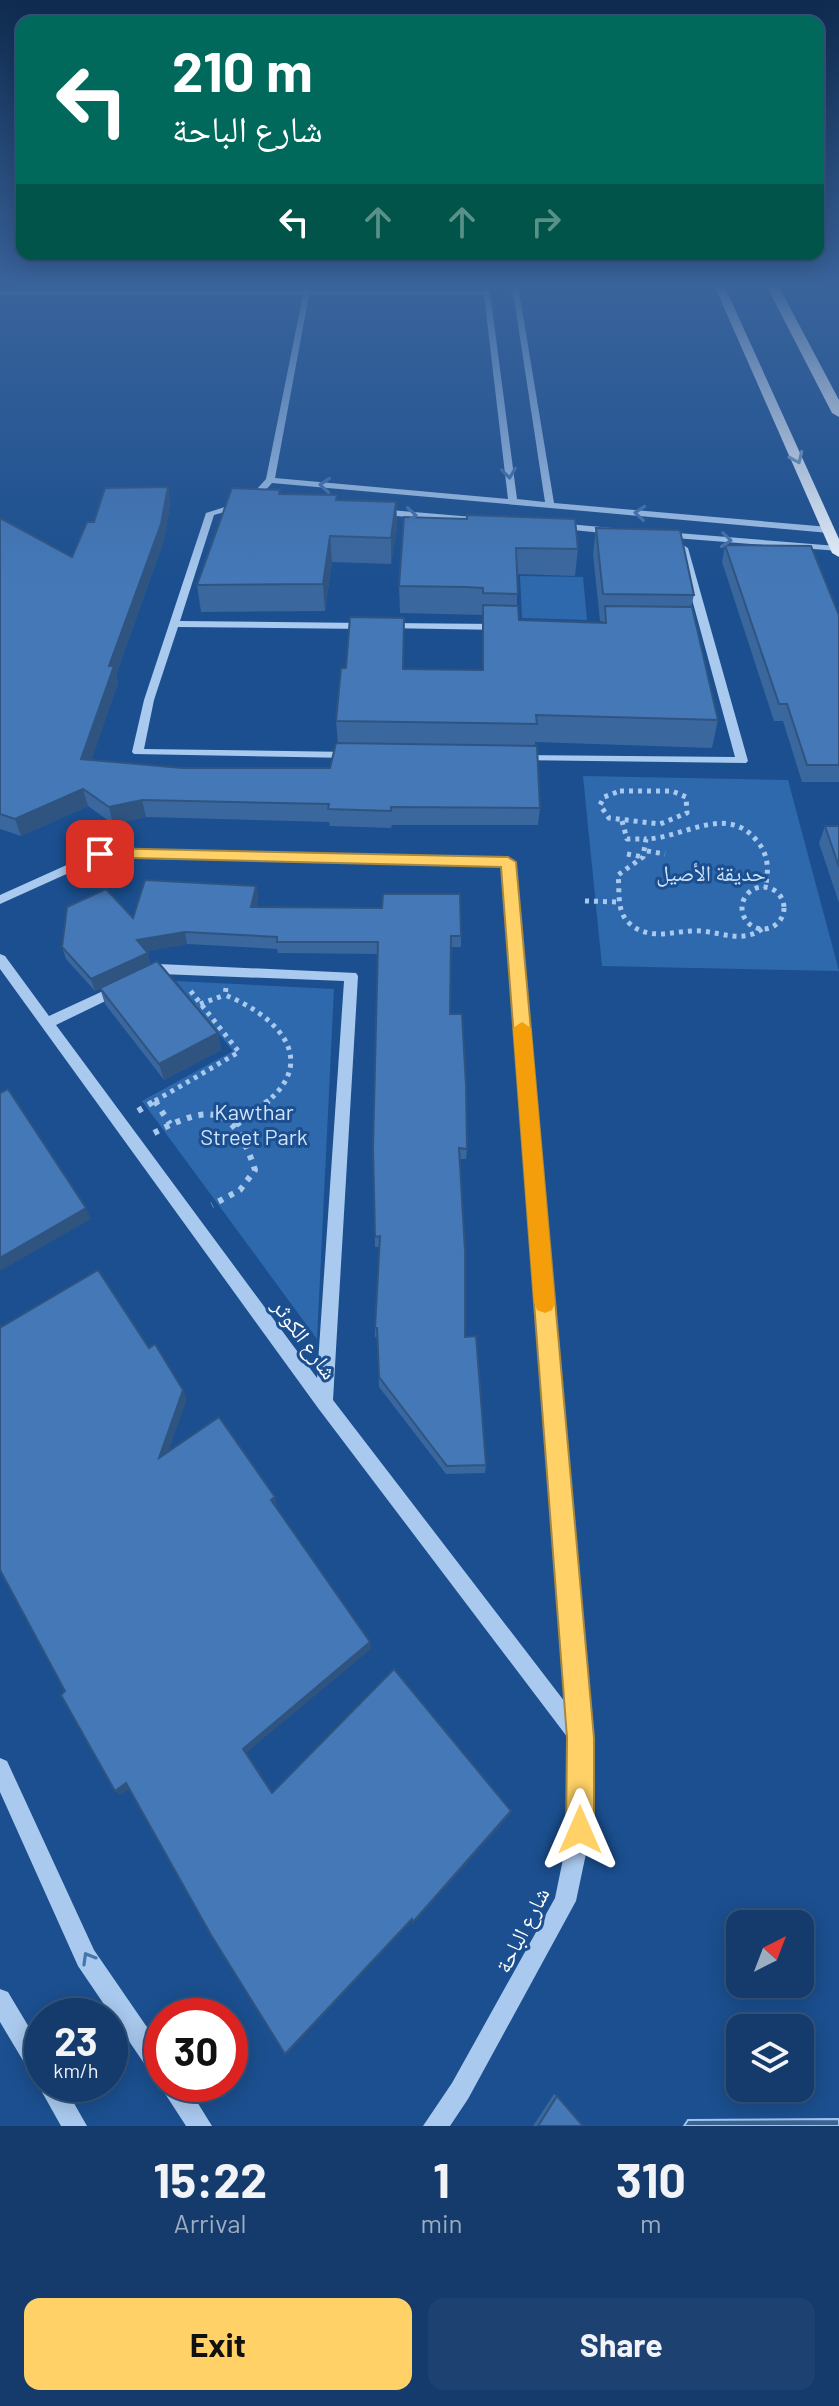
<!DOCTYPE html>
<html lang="en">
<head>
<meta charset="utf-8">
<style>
  :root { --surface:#143b6b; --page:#1d4271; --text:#f1f3f6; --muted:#9dadc1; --line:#33557e; --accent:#ffd166 }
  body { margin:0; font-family:Barlow,"Noto Naskh Arabic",sans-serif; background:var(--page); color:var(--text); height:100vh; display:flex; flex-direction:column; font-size:30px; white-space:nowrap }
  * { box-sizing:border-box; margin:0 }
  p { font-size:26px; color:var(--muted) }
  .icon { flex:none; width:44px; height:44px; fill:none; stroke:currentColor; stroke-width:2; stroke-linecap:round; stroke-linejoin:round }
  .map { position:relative; height:2126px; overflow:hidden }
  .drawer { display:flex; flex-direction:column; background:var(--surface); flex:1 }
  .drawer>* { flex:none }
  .guide { position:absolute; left:16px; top:16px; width:808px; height:244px; border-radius:16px; box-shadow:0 4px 20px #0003,0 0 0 2px var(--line); background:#00695c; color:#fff; overflow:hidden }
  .needle { width:52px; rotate:42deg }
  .buttons { position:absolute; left:726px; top:1910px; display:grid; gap:16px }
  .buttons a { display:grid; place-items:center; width:88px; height:88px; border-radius:16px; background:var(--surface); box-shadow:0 4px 20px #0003,0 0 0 2px var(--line); font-size:40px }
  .speed { position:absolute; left:24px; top:1998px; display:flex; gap:16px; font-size:40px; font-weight:700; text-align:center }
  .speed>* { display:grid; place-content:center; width:104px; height:104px; border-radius:50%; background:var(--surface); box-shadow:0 4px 20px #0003,0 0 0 2px var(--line); line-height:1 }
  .speed small { font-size:20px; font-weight:400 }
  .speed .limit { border:12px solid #d22; background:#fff; color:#111 }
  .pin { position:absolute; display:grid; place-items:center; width:68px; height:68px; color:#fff; margin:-34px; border-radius:16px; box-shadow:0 4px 12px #0006 }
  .me { position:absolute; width:88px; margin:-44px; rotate:0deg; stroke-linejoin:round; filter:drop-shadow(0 0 6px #0008) }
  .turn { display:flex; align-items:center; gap:28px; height:168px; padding:0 24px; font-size:36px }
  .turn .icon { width:104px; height:104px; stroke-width:2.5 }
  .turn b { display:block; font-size:56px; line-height:68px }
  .lanes { display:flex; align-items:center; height:76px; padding:0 24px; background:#0003; justify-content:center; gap:40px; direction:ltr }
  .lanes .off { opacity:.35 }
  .eta { display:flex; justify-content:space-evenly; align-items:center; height:136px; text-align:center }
  .eta b { font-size:48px; font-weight:700; line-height:56px }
  .button { display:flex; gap:16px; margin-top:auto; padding:16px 24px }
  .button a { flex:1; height:92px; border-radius:16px; background:var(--accent); color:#111; font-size:32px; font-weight:700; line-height:92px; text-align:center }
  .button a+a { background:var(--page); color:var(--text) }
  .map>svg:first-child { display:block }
  .green { fill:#2e69ad }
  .water { fill:#3c6290; stroke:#9cc4f0; stroke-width:2 }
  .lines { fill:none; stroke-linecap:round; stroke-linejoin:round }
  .path-far1 { stroke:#a9c9ee; stroke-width:5; stroke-dasharray:4 5; stroke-linecap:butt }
  .path { stroke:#a9c9ee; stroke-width:6; stroke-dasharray:5 7; stroke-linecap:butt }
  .minor { fill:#a9c9ee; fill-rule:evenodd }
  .major { fill:#f0f6ff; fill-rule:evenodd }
  .highway { fill:#fff; fill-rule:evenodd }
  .wall { fill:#3a679d }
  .shaded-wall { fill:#305480 }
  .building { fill:#4478b7; stroke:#305480; stroke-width:2 }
  .oneway { stroke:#7b9ac1 }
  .oneway2 { stroke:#4674ac }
  .route { fill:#ffd166; stroke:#a68842; stroke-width:2 }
  .slow { fill:#f59e0b }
  .labels { text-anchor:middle; stroke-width:6; stroke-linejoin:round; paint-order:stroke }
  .park-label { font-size:22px; fill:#cfe3fa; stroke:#1b4f8f }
  .street-label { font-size:22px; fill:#fff; stroke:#1b4f8f }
</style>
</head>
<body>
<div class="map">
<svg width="839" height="2126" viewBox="0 0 839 2126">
  <rect width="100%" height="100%" fill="#1b4f8f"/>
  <g class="green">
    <polygon points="520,576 583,577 587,620 522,618"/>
    <polygon points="583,776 788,780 839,971 602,966"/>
    <polygon points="176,981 334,989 317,1339 142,1101 233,1051"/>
  </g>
  <polygon class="water" points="839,2119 839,2126 684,2126 688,2120"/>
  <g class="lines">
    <g class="path-far1">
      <polygon points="620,791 672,791 686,797 687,813 660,824 609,818 600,805 604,797"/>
      <polyline points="622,821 627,839 646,839"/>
      <polyline points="647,851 665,854"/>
      <polyline points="627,854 643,857"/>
      <circle cx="763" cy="908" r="21"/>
      <polyline points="585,901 620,902"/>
      <path d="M762,929C742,943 723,933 701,931C676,929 651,943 629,923C616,911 620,891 618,875L643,857L646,839C684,838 727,803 757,841C769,855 769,871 765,888"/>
      <path d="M226,988L225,995C271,1013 321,1056 268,1101"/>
      <polyline points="200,1004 225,995"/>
      <polyline points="155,1101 239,1052 189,989"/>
    </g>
    <g class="path">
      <polyline points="155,1101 170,1124"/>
      <polyline points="138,1111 158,1099"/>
      <polyline points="236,1125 271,1099"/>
      <path d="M154,1133C211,1103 234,1105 255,1170L240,1190L212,1205"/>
    </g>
    <g class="minor">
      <path d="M305,285H311L310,291H483V285H489L517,499L545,502L512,285H518L554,503L829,527L833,530L829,533L272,483L253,504L214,515L180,621L365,623L370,626L365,629L178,627L154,700L144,749L351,752L357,755L351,758L134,754L132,752L144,700L206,513L247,500L266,479L303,295H0V291H304ZM309,295H484L508,499L275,478Z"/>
      <polygon points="378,509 473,517 477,520 473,523 375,514 375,510"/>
      <polygon points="557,523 612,528 616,531 612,534 554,528 554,524"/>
      <polygon points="665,532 837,546 839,551 662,537 661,535"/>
      <polygon points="683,545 688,548 748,761 746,763 515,760 515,756 519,755 735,757 678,548"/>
      <polygon points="386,623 501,624 506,627 501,630 383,628 383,624"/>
      <polygon points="100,850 508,858 514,862 591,1738 591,1830 576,1901 468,2099 450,2126 423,2126 452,2083 555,1898 569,1830 571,1742 318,1408 0,969 0,954 5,956 49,1016 114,986 124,986 126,989 124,992 56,1025 317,1378 344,981 160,974 148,979 141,974 143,971 159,964 356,973 358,976 333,1400 568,1706 502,866 102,858 0,904 0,895"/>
      <polygon points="0,1758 7,1761 94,1950 162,2049 162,2084 186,2084 212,2126 186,2126 164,2092 161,2081 154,2078 78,1966 0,1792"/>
      <polygon points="0,1989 8,1992 42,2049 42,2084 63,2084 87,2126 61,2126 42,2092 39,2082 34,2079 0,2022"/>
    </g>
    <polygon class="major" points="714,285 724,285 839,539 839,557 832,553"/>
    <polygon class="highway" points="766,285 778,285 839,400 839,417 832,413"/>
  </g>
  <g class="wall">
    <polygon points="168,487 170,504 164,540 116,675 118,683 91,760 182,768 330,768 338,743 336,721 346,668 404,645 403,669 482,670 482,615 400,613 399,586 404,517 578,549 575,576 517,574 517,606 519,620 602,623 603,621 600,621 593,554 596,528 694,595 691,607 718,720 712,748 535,742 540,808 538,825 392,825 391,828 330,826 329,822 146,817 113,824 88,806 21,836 0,829 0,518 72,557 94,522"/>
    <polygon points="281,494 337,495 337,500 396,502 397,528 391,564 332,562 325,611 201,612 197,585"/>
    <polygon points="725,545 839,615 839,782 802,782 783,721 774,721 722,562"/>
    <polygon points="825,826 839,826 839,903 819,843"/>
    <polygon points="256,886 258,898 256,907 461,936 461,947 450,947 450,1014 467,1149 466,1159 460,1159 465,1337 486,1465 485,1473 446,1474 379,1387 377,1338 375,1337 375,1328 379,1247 375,1247 373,1148 378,954 278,953 277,949 187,944 146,951 150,964 218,1033 221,1050 164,1080 105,1004 100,988 95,991 66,959 62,947"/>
    <polygon points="554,2094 557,2096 583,2126 533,2126"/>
  </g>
  <g class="shaded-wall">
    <polygon points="168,487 170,504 164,540 116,675 118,683 86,777 81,759 109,666"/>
    <polygon points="396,502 397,528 391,564 391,538"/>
    <polygon points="330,536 332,562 325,611 323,584"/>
    <polygon points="83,789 88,806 21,836 15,819"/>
    <polygon points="142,800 146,817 113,824 109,807"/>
    <polygon points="256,886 258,898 253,919 251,907"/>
    <polygon points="185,932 187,944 140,952 137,940"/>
    <polygon points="148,953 151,965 95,991 91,979"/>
    <polygon points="218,1033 221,1050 164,1080 159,1064"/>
    <polygon points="86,1208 91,1219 0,1271 0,1258"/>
    <polygon points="183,1390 187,1399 163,1467 159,1458"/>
    <polygon points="275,1497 277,1505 273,1508 271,1500"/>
    <polygon points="370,1642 371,1649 246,1753 243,1749"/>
    <polygon points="126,1783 131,1787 121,1795 115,1791"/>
    <polygon points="511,1811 510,1815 413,1924 413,1922"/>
    <polygon points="412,1919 412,1921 287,2054 285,2054"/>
  </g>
  <g class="building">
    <polygon points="168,487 161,524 109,666 114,666 81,759 182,768 330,768 336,743 537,746 540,808 391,807 391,811 328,809 329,804 142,800 109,807 83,789 15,819 0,814 0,518 72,557 87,522 94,522 105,488"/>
    <polygon points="232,488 280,490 279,494 337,495 336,500 396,502 391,538 330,536 323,584 197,585"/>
    <polygon points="467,515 575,519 578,549 516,548 518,594 483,593 483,588 466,587 399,586 404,517 467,519"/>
    <polygon points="596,528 680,530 694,595 603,594"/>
    <polygon points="725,545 811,546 839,615 839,765 807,765 787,704 779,704"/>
    <polygon points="483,605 518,606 519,620 606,623 605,606 692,607 718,720 536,715 537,724 336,721 341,668 346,668 350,617 404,618 403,669 483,670"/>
    <polygon points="825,826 839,826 839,867"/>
    <polygon points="145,880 256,886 251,907 382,908 383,894 460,894 461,936 451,936 450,1014 462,1014 466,1086 467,1149 459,1148 465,1251 465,1337 476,1336 486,1465 447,1466 379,1377 377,1328 375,1328 380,1236 375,1237 373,1148 378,942 277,942 277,937 185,932 137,940 148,953 91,979 62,947 67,907 106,889 133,918"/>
    <polygon points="157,961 218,1033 159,1064 100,988"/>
    <polygon points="8,1089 86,1208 0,1258 0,1093"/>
    <polygon points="98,1270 149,1348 155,1344 183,1390 159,1458 219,1417 275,1497 271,1500 370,1642 243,1749 272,1793 394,1669 511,1811 413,1922 412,1919 285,2054 211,1935 126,1783 115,1791 61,1695 65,1691 0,1570 0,1325 1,1327"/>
    <polygon points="557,2096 583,2126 538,2126"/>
  </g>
  <defs><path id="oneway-chevron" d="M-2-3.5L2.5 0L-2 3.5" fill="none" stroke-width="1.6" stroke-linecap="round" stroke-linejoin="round" transform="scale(2)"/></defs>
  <use class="oneway" href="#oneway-chevron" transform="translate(797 458) rotate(66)"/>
  <g class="oneway2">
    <use href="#oneway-chevron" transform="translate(509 473) rotate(83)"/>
    <use href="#oneway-chevron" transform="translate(325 485) rotate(-175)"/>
    <use href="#oneway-chevron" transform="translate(640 513) rotate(-175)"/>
    <use href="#oneway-chevron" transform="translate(411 515) rotate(5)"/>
    <use href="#oneway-chevron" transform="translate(726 540) rotate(5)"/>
    <use href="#oneway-chevron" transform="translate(88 1958) rotate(-120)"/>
  </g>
  <linearGradient id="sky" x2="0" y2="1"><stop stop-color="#0f2b4f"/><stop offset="0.49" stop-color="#39639b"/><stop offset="1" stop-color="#39639b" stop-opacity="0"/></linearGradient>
  <rect width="839" height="583" fill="url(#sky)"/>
  <polygon class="route" points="100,848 508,857 516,862 594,1738 594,1830 590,1840 580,1844 570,1840 566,1830 567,1738 501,867 94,857 92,854"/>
  <polygon class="slow" points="522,1022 531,1028 555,1303 552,1310 545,1313 537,1310 534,1303 513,1028"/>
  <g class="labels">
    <g class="park-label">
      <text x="711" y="881">حديقة الأصيل</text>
      <text x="254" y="1120">Kawthar<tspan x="254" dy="25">Street Park</tspan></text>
    </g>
    <g class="street-label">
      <text transform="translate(305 1339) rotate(54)" y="8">شارع الكوثر</text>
      <text transform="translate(522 1930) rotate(-63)" y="8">شارع الباحة</text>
    </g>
  </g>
</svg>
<div class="buttons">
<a><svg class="needle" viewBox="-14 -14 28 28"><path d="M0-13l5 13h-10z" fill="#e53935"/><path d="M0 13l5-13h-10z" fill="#9dadc1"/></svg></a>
<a><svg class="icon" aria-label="layers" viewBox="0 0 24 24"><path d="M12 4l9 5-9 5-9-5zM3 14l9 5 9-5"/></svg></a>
</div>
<div class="speed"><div>23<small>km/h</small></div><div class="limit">30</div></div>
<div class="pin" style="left:100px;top:854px;background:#d93025"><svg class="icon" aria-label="arrive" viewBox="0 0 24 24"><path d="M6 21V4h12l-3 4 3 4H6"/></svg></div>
<svg class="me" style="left:580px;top:1830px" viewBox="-20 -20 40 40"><path d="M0-17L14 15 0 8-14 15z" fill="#ffd166" stroke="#fff" stroke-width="4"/></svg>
<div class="guide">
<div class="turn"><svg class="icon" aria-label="left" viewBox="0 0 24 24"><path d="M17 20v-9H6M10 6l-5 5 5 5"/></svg><div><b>210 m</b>شارع الباحة</div></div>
<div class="lanes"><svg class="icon" aria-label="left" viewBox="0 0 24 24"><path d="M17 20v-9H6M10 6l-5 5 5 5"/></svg><svg class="icon off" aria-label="ahead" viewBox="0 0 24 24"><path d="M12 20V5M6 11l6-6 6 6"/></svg><svg class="icon off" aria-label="ahead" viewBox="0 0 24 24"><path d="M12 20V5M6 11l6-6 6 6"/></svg><svg class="icon off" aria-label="right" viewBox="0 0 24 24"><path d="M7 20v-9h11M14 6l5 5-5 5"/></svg></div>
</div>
</div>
<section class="drawer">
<div class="eta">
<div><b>15:22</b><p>Arrival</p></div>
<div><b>1</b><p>min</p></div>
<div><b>310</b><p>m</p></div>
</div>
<div class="button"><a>Exit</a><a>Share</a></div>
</section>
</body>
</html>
